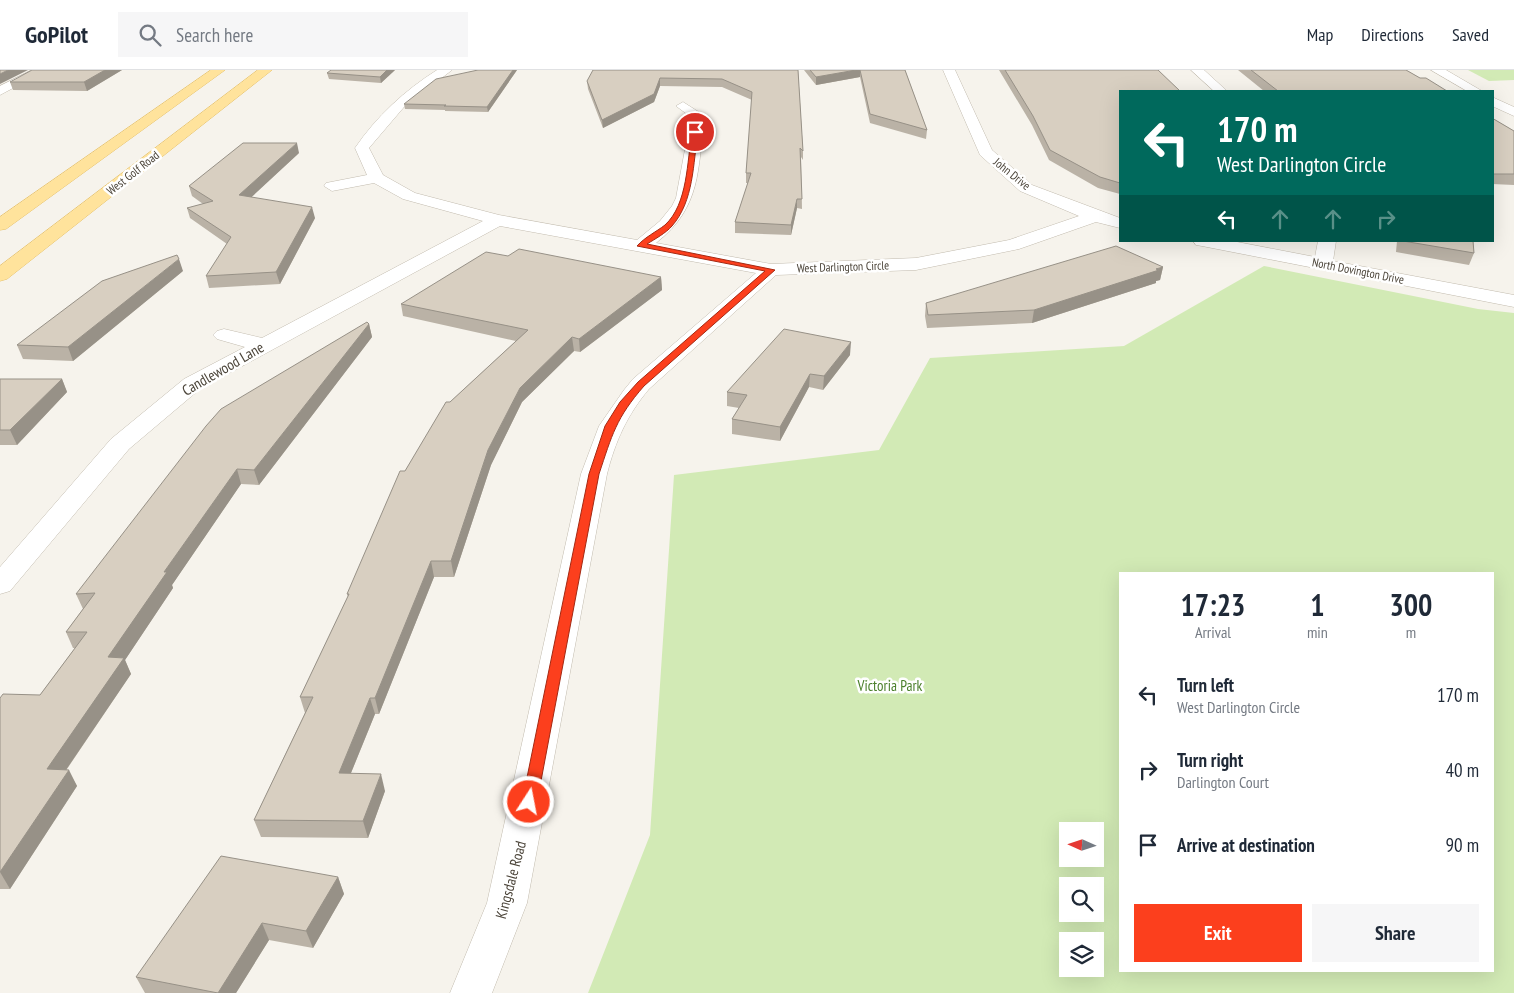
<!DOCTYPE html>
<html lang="en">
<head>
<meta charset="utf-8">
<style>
  :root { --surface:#fff; --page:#f6f6f7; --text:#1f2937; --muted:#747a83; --line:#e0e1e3; --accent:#fc3f1d }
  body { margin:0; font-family:"PT Sans Narrow",sans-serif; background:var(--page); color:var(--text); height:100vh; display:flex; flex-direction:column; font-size:19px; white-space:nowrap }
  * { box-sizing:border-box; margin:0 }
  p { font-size:16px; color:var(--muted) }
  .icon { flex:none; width:28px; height:28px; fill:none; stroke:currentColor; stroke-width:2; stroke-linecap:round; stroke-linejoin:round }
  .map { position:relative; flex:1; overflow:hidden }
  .drawer { position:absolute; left:1119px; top:502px; width:375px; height:400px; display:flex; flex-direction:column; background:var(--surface); border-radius:0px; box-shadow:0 5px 20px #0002 }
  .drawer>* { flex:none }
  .guide { position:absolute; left:1119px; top:20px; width:375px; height:152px; border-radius:0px; box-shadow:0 5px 20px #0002; background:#00695c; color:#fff; overflow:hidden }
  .needle { width:32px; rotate:273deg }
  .buttons { position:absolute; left:1059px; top:752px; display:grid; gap:10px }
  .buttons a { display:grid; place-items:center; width:45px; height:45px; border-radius:0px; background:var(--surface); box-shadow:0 5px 20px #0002; font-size:25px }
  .pin { position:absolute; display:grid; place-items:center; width:42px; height:42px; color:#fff; margin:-21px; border:2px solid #fff; border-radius:50%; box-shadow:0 1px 5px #0007 }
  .me { position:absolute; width:55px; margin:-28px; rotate:11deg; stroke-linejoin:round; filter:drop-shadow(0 0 4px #0008) }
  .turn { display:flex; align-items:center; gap:18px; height:105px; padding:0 15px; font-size:22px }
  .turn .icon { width:65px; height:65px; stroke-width:2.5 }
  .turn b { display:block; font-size:35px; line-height:42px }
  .lanes { display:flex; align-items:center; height:48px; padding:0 15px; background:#0003; justify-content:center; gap:25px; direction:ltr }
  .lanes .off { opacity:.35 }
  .eta { display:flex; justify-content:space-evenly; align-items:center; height:85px; text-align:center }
  .eta b { font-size:30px; font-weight:800; line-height:35px }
  .primary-button { display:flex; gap:10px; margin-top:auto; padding:10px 15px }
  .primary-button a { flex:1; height:58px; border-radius:0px; background:var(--accent); color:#fff; font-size:20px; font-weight:800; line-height:58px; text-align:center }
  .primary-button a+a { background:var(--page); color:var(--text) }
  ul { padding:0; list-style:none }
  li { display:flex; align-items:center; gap:15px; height:75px; padding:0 15px }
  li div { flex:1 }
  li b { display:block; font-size:19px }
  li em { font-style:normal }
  header { display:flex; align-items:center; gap:30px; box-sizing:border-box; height:70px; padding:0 25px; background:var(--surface); border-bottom:1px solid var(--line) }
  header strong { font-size:24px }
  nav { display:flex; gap:28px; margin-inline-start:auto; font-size:18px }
  .search { width:350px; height:45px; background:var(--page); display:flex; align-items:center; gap:12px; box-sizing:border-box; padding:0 18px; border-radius:0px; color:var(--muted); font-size:19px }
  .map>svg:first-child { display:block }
  .green { fill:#d2eab5; fill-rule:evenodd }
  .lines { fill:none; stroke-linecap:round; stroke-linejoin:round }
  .minor-casing { stroke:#c2bbae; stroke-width:1 }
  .major-casing { stroke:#e6c16a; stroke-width:1 }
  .minor { fill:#fff; fill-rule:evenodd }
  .major { fill:#ffe39c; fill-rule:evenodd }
  .wall { fill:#bab2a6 }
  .shaded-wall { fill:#979187 }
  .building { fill:#d8cfc1; stroke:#979187 }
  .route { fill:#fc3f1d; stroke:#a42913 }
  .labels { text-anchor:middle; stroke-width:5; stroke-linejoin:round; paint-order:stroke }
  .far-street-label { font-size:12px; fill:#4b4439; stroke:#fff }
  .street-label { font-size:15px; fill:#4b4439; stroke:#fff }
  .park-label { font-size:15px; fill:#4a7f2a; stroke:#fff }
</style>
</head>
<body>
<header>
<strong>GoPilot</strong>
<div class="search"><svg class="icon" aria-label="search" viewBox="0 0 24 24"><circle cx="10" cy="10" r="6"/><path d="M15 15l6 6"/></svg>Search here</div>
<nav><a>Map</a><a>Directions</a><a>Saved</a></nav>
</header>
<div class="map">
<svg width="1514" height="923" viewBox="0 0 1514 923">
  <rect width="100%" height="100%" fill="#f6f3ec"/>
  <g class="green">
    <polygon points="1468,0 1514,0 1514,10 1489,11"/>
    <path d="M1264,196L1478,239L1514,243V923H588L650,765L674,405L879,380L930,288L1124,276ZM1120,504H1492V901H1120ZM1095,761V789H1068V761ZM1068,816H1095V844H1068ZM1068,871H1095V899H1068Z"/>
  </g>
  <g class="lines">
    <g class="minor-casing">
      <g id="minor">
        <polygon points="32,0 47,0 0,25 0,16"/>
        <path d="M437,0H452L404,37L369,78L383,105L415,123L499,145L637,170L660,151L672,136L676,128L691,47L676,36L683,32L705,46C697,100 702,137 656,173L771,194L916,188L1009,170L1079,146L1020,121L980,85L943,0H955L992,80L1032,115L1120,148V158L1096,152L1019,179L916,200L776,205L649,319C627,345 615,372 607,404L527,833L492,923H450L487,833L581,404L599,356L624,320L633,309L756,203L500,156L200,319L129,379L10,521L0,524V497L111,369L184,309L245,277L217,269L213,265L217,261L224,259L262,268L483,151L403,129L374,113L332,121L324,116L326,113L367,105L355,78C377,46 404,21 437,0Z"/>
        <polygon points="1191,0 1204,0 1227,21 1214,21"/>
        <polygon points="1431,0 1446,0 1482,21 1467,21"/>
        <polygon points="1492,27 1514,37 1514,46 1492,36"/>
        <polygon points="1193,171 1232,171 1315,187 1318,171 1336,171 1333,191 1514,225 1514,237 1202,176 1196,175"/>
      </g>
    </g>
    <g class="major-casing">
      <g id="major">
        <polygon points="211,0 225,0 6,159 0,160 0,147"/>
        <polygon points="258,0 272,0 7,209 0,211 0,196"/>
      </g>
    </g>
    <use href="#minor" class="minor"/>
    <use href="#major" class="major"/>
  </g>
  <g class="wall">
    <polygon points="122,0 87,21 13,20 10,12"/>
    <polygon points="395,0 381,13 329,9 327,3"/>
    <polygon points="517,0 488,42 445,41 445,40 405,39 404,34"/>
    <polygon points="798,0 803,81 803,90 801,87 802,139 797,138 791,165 735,163 735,152 748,113 746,113 746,103 752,30 722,17 660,16 654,32 603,58 588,19 587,11"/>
    <polygon points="804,0 905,0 927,60 926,69 870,53 860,7 816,15"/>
    <polygon points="999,0 1158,0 1120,21 1120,124 1098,118 1049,90 1032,55"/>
    <polygon points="1238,0 1406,0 1420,8 1447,21 1264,21"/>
    <polygon points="1492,48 1514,61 1514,115 1492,114"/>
    <polygon points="299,83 251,127 315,148 280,214 209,218 206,206 227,174 190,148 187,138 203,134 192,126 189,116"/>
    <polygon points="1397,171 1473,171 1474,183 1469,195 1396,182"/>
    <polygon points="508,186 661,207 662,220 580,282 574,281 522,332 491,395 454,507 434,507 379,644 375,644 351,703 385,721 368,768 261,767 254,750 305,643 300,627 348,527 347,524 405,401 450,332 516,271 403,246 401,234"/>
    <polygon points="1163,197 1160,210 1156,211 1156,213 1032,253 927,258 925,246 926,233"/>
    <polygon points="183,201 73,291 23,289 17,275"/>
    <polygon points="369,254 372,267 259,415 241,414 172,515 173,518 125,590 131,604 67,699 77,716 10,819 0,819 0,628 40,625 75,578 73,578 66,562 83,539 76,524"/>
    <polygon points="850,285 823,320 809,317 780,371 732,364 732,349 739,338 727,336 727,322"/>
    <polygon points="0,309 62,309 67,322 17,375 0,375"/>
    <polygon points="338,807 344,824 313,878 269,870 236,923 145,923 136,907"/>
  </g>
  <g class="shaded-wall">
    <polygon points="8,0 28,0 0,14 0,4"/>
    <polygon points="105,0 122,0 87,21 84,12"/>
    <polygon points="387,0 395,0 381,13 380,7"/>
    <polygon points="513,0 517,0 488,42 487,37"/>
    <polygon points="856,0 860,0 860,7 816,15 816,7"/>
    <polygon points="660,8 660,16 654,32 603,58 602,50"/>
    <polygon points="297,73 299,83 242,136 239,125"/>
    <polygon points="797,129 797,138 791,165 791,155"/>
    <polygon points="312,137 315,148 280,214 276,202"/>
    <polygon points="179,189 183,201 73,291 68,277"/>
    <polygon points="1163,197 1160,210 1156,211 1156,213 1032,253 1034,240"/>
    <polygon points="661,207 662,220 580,282 579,269"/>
    <polygon points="369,254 372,267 259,415 254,400"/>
    <polygon points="572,267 574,281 522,332 491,395 454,507 451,491 488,380 520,318"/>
    <polygon points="851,272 850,285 823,320 824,306"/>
    <polygon points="810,304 809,317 780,371 780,357"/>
    <polygon points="62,309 67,322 17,375 10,360"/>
    <polygon points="237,399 241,414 172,515 173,518 125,590 131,604 55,716 47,699 108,587 164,502"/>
    <polygon points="431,491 434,507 379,644 375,628"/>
    <polygon points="370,628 375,644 344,720 339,703"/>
    <polygon points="69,700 77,716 10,819 0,802"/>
    <polygon points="381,704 385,721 368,768 363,751"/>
    <polygon points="338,807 344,824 313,878 306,861"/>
    <polygon points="262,853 269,870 236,923 218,923"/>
  </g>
  <g class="building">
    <polygon points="0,0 8,0 0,4"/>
    <polygon points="32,0 105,0 84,12 10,12"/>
    <polygon points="331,0 387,0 380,7 327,3"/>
    <polygon points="478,0 513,0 487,37 444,36 446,35 404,34 436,9"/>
    <polygon points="593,0 798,0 803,81 800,78 802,129 797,129 791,155 735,152 751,103 746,103 752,22 722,9 660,8 654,24 602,50 587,11"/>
    <polygon points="810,0 856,0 816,7"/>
    <polygon points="860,0 905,0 927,60 870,44"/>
    <polygon points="1005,0 1158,0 1180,21 1120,21 1120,113 1100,107 1050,80 1033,46"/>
    <polygon points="1251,0 1406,0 1420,8 1426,8 1447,21 1278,21"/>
    <polygon points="1492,48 1514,61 1514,104 1492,104"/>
    <polygon points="243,73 297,73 239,125 312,137 276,202 206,206 231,167 187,138 213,131 189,116"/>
    <polygon points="1403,171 1473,171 1474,183"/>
    <polygon points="1116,176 1163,197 1156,199 1159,200 1034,240 928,245 926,233"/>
    <polygon points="519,179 661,207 579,269 572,267 520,318 488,380 451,491 431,491 375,628 370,628 339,703 381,704 363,751 254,750 313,627 300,627 349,524 347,524 400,401 405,401 446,332 450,332 528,260 401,234 486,182 508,186"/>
    <polygon points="177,185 179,189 68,277 17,275 102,211"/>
    <polygon points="367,252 369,254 254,400 237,399 164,502 167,502 108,587 124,588 47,699 69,700 0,802 0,628 3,624 40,625 87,562 66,562 95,523 76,524 206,356 221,339"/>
    <polygon points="784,259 851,272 824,306 810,304 780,357 732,349 747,325 727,322"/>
    <polygon points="0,309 62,309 10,360 0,360"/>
    <polygon points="221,786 338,807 306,861 262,853 218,923 136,907"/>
  </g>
  <path class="route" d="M695,60L698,62C693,93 694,131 672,156C666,163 655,169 647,174L775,200L644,316C616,348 612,365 599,404L537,732L535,737H524L522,732L589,404L605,356L620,332L638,312L765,201L637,176C645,167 656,162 665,155C688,134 687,91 692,62Z"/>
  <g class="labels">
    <g class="far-street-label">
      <text transform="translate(133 103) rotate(-38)" y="4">West Golf Road</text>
      <text transform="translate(1012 104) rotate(39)" y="4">John Drive</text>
      <text transform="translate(843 197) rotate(-2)" y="4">West Darlington Circle</text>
      <text transform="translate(1358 201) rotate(11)" y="4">North Dovington Drive</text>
    </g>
    <g class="street-label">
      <text transform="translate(223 299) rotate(-30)" y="5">Candlewood Lane</text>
      <text transform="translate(511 810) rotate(-75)" y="5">Kingsdale Road</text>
    </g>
    <g class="park-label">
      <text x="890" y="621">Victoria Park</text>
    </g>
  </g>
</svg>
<div class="buttons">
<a><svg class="needle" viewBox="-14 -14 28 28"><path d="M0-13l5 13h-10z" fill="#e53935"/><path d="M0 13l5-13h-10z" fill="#747a83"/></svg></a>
<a><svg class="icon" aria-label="search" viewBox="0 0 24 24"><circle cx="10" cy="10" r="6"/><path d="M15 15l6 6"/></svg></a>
<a><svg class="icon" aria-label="layers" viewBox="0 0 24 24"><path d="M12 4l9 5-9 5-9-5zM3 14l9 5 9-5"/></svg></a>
</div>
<div class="pin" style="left:695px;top:62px;background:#d93025"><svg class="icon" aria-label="arrive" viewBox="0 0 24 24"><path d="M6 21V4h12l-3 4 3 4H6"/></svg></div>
<svg class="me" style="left:529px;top:732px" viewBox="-20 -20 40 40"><circle r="17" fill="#fc3f1d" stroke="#fff" stroke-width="3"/><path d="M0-11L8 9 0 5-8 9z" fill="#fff"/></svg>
<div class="guide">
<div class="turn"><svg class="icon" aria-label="left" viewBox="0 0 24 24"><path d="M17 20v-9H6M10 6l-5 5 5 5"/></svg><div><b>170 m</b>West Darlington Circle</div></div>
<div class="lanes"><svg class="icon" aria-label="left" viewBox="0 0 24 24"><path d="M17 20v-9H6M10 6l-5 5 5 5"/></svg><svg class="icon off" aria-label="ahead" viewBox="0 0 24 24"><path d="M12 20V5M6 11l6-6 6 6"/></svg><svg class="icon off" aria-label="ahead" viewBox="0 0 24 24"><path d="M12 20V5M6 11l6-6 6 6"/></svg><svg class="icon off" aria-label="right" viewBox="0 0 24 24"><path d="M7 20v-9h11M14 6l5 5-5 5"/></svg></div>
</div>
<section class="drawer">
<div class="eta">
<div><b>17:23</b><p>Arrival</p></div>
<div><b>1</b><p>min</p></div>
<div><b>300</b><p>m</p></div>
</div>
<ul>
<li><svg class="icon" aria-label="left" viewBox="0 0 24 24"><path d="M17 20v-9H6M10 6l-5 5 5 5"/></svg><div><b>Turn left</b><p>West Darlington Circle</p></div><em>170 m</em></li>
<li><svg class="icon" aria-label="right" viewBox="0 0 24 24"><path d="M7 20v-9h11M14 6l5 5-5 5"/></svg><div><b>Turn right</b><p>Darlington Court</p></div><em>40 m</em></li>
<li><svg class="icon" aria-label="arrive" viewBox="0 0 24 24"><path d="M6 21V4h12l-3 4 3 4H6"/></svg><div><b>Arrive at destination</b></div><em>90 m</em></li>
</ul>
<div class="primary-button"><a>Exit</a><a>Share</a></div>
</section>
</div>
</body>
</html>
